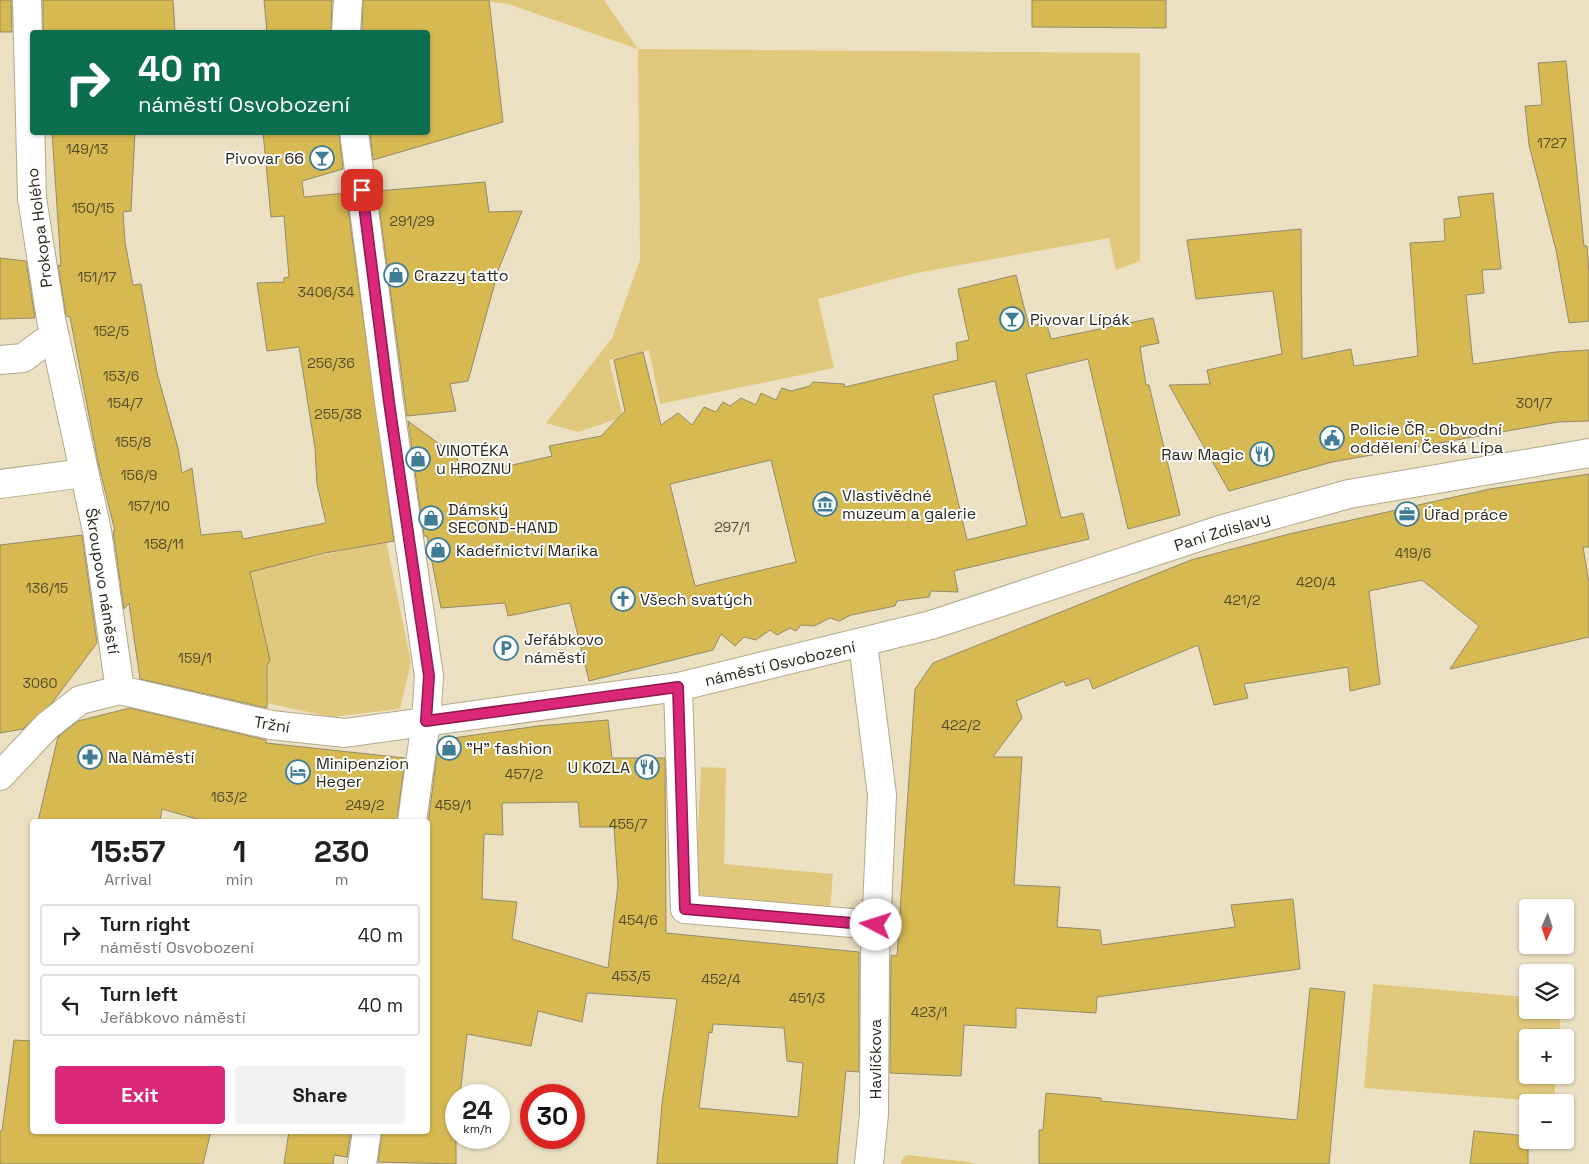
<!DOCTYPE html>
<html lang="en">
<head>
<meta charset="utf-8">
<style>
  :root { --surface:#fff; --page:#f2f2f2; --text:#222; --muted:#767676; --line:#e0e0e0; --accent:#db2777 }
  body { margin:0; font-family:"Space Grotesk",sans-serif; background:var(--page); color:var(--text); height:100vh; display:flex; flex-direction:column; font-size:19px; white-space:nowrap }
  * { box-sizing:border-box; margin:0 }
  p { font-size:16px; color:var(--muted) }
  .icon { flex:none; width:28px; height:28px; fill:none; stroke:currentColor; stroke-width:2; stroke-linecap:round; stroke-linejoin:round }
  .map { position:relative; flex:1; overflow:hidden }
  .drawer { position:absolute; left:30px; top:819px; width:400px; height:315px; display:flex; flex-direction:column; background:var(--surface); border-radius:5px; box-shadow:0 1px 4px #0004 }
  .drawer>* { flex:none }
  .hud { position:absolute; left:30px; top:30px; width:400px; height:105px; border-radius:5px; box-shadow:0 1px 4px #0004; background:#0b6e4f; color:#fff; overflow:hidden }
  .needle { width:32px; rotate:183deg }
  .fabs { position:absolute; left:1519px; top:899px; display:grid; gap:10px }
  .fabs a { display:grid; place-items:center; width:55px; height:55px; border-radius:5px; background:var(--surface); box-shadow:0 1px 4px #0004; font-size:25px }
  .speed { position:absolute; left:445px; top:1084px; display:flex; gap:10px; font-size:25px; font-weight:700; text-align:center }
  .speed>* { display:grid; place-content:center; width:65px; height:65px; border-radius:50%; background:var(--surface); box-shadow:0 1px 4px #0004; line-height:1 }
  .speed small { font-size:12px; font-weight:400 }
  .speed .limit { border:8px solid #d22; background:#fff; color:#111 }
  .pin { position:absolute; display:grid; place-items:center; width:42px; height:42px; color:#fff; margin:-21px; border-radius:10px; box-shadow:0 2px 8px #0006 }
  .me { position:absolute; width:55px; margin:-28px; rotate:275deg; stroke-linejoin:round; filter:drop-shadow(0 0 4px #0008) }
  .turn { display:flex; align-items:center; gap:18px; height:105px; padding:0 25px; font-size:22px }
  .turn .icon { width:65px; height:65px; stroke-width:2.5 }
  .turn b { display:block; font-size:35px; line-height:42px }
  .eta { display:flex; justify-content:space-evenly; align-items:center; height:85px; text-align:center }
  .eta b { font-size:30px; font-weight:700; line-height:35px }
  .cta { display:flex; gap:10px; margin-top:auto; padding:10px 25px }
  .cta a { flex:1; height:58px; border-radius:5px; background:var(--accent); color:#fff; font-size:20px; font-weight:700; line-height:58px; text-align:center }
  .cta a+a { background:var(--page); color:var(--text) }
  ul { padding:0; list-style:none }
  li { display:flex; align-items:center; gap:15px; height:62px; margin:0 10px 8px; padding:0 15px; border:2px solid var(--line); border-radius:5px }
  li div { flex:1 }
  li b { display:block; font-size:19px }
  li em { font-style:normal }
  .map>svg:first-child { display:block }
  .green { fill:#e0c87c }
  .building { fill:#d7b952; stroke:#938a6d; fill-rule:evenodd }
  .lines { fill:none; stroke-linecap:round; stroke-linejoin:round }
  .minor-casing { stroke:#b2a98b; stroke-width:30 }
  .minor { stroke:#fff; stroke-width:28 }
  .route-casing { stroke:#8e194d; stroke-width:12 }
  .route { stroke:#db2777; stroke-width:9 }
  .labels { text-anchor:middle; stroke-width:4; stroke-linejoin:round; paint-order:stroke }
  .number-label { font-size:14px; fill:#554c29 }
  .poi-label { font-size:16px; fill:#2a271b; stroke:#fff; text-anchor:start }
  .street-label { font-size:16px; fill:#2a271b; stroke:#fff }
</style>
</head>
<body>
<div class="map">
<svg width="1589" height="1164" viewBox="0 0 1589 1164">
  <rect width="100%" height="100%" fill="#ebe1c2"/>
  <g class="green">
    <polygon points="478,0 604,0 638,49 1140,53 1140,261 1116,270 1109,238 916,273 818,299 834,368 660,404 649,350 609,360 623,417 578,432 546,423 612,338 640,260 638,49 508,4"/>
    <polygon points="386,541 411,662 400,709 331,717 267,703 268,663 249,571"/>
    <polygon points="701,767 726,768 724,864 833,874 830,909 695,894"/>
    <polygon points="1373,984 1527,997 1528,1010 1561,1010 1559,1037 1528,1038 1528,1075 1556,1075 1554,1102 1364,1088"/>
    <polygon points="908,1155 969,1162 976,1164 901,1164 903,1157"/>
  </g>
  <g class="building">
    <polygon points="0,0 11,0 12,32 0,32"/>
    <polygon points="43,0 173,0 175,32 43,32"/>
    <polygon points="264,0 332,0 331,32 267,32"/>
    <polygon points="363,0 489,0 503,122 373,160 370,132 428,132 428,32 362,32"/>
    <polygon points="1032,0 1166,0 1166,28 1032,27"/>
    <polygon points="1566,61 1584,246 1587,246 1589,273 1589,321 1569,323 1556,250 1529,145 1525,106 1542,105 1538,63"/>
    <polygon points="52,132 135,132 131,211 123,212 125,242 133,285 141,284 157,373 178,448 182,473 192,468 201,535 241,531 243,539 326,523 317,484 315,448 299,347 267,351 257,283 284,282 284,278 289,277 284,216 271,217 263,132 339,132 343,169 302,181 304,197 346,193 394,541 325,553 250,572 270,660 267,665 267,708 140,679 129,603 124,609 113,531 115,531 98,462 70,317 66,316 58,265 61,266"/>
    <polygon points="485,182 489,212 522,211 499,268 468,381 450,384 456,411 407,416 377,191"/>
    <polygon points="1493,193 1501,269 1482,270 1484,293 1466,295 1473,364 1556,352 1589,350 1589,421 1558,422 1332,462 1229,491 1169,385 1210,384 1207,370 1282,354 1273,291 1196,299 1187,240 1301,229 1302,359 1351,349 1354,366 1418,356 1410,243 1445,241 1444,219 1461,217 1458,197"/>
    <polygon points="0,258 26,261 35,318 0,319"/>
    <path d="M1016,275L1029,327L1046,322L1051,339L1153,318L1159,343L1140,347L1146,385H1149L1180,515L1128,529L1088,359L1026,374L1061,518L1083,513L1089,539L954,571L958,592L931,591L929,597L897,601L895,606L851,615L839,621L830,618L814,626L801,625L796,631L790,628L777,635L770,630L756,640L744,637L735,646L721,634L713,650L589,681L570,603L508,616L505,603L441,608L427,536H424L408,421L457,457L460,477L552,456L549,446L601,436L625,411L614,360L643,352L661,425L678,413L692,425L704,407L716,412L723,402L730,406L741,398L756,405L761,393L776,400L782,388L791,391L810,386L813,382L844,384L845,387L958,360L956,343L969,340L958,289ZM995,381L1027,525L967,540L933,395ZM771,460L796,562L695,586L670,484Z"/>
    <polygon points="1589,474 1589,547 1583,547 1589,583 1589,637 1450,669 1479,626 1422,580 1369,591 1380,684 1350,691 1348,667 1244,684 1248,698 1214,705 1198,645 1093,689 1089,678 1066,686 1064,681 1016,701 1022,718 993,757 1022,757 1014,885 1060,887 1057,927 1100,930 1102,945 1235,927 1231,905 1293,899 1300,969 1097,997 1096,1013 1016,1008 1016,1028 964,1025 961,1076 890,1073 891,955 897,956 915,689 933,663 1191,560 1289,534 1490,489"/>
    <polygon points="82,535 97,643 52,703 23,729 0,733 0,545"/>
    <polygon points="130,708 266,740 266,743 405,758 397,821 204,821 162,809 160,821 38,821 58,737 78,721"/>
    <path d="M608,720L612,758H665L666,933L859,952V1072L846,1071L837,1164H657L662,1104L677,999L587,993L582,1022L538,1011L531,1046L467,1034L460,1095H456V1164L378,1162L382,1131H428V823L439,740L538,726ZM578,802L580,827H614L618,885L608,968L512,939L517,902L482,899L484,834L503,835L502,803ZM713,1024L784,1028L787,1061L803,1063L798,1117L699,1108L709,1032L712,1033Z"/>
    <polygon points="1310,988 1345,992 1329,1164 1039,1164 1039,1130 1043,1130 1046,1093 1101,1098 1101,1101 1297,1120"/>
    <polygon points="14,1040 32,1041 32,1131 211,1131 203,1164 0,1164 0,1131 2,1131"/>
    <polygon points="289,1131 351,1131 347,1157 334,1155 333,1164 284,1164"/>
    <polygon points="1474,1131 1528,1136 1528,1164 1470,1164"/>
  </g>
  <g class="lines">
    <g class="minor-casing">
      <g id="minor">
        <polyline points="27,0 32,198 51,319 97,531 120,690"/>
        <polyline points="346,32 348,0"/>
        <polyline points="354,132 389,402 429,676 426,721 412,821"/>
        <polyline points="0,360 23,358 54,335"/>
        <polyline points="0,484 84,473"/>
        <polyline points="863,643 882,795 875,954 874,1114 869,1164"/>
        <polyline points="678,687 685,909 876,925"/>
        <polyline points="0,776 47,726 80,700 120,690 271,725 345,733 678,687 931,625 1223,529 1349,494 1589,453"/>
        <polyline points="362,1164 367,1131"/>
      </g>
    </g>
    <use href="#minor" class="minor"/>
  </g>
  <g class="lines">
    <g class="route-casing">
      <polyline id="route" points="362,190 389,402 429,676 426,721 678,687 685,909 876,925"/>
    </g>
    <use href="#route" class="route"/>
  </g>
  <defs>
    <g id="bar-ring" transform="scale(1.25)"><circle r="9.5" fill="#fff" stroke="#407d94" stroke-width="1.5"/><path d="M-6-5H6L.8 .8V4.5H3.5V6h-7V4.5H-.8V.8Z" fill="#407d94"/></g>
    <g id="shop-ring" transform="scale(1.25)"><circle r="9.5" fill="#fff" stroke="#407d94" stroke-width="1.5"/><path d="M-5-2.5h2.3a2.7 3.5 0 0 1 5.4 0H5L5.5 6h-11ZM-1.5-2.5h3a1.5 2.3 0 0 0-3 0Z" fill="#407d94"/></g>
    <g id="civic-ring" transform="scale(1.25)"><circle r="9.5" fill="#fff" stroke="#407d94" stroke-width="1.5"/><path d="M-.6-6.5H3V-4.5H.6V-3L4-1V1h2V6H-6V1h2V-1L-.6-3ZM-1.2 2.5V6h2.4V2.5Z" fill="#407d94"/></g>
    <g id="restaurant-ring" transform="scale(1.25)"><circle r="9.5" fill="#fff" stroke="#407d94" stroke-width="1.5"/><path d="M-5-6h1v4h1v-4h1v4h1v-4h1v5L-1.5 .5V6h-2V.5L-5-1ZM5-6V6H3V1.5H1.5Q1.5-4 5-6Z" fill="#407d94"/></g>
    <g id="museum-ring" transform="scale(1.25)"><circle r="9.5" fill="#fff" stroke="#407d94" stroke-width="1.5"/><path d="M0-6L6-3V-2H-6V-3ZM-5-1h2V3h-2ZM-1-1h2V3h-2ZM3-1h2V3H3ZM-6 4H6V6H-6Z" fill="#407d94"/></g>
    <g id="office-ring" transform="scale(1.25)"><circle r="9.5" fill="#fff" stroke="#407d94" stroke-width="1.5"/><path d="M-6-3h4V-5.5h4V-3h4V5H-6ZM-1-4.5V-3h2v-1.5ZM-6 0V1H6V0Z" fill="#407d94"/></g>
    <g id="church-ring" transform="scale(1.25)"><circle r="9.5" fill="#fff" stroke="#407d94" stroke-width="1.5"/><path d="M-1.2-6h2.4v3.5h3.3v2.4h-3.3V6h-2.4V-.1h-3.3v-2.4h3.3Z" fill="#407d94"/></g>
    <g id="parking-ring" transform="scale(1.25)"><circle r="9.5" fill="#fff" stroke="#407d94" stroke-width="1.5"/><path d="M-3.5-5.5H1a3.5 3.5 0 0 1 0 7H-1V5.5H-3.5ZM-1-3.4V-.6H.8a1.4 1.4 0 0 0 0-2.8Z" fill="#407d94"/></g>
    <g id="pharmacy-ring" transform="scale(1.25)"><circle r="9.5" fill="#fff" stroke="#407d94" stroke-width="1.5"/><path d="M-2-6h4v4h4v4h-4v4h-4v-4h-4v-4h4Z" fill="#407d94"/></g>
    <g id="hotel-ring" transform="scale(1.25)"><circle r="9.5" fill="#fff" stroke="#407d94" stroke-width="1.5"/><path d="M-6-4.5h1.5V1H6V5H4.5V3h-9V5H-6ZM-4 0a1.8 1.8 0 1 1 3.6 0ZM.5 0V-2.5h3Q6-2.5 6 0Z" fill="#407d94"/></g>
  </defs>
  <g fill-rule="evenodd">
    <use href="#bar-ring" x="322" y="158"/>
    <use href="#shop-ring" x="396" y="275"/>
    <use href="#bar-ring" x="1012" y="319"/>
    <use href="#civic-ring" x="1332" y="438"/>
    <use href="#restaurant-ring" x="1262" y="454"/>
    <use href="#shop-ring" x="418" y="459"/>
    <use href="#museum-ring" x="825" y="504"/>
    <use href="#office-ring" x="1407" y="514"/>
    <use href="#shop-ring" x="431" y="518"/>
    <use href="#shop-ring" x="438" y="550"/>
    <use href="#church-ring" x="623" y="599"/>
    <use href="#parking-ring" x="506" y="648"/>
    <use href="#shop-ring" x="449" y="748"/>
    <use href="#pharmacy-ring" x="90" y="757"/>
    <use href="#restaurant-ring" x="647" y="767"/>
    <use href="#hotel-ring" x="298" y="772"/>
  </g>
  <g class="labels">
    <g class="number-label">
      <text x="1552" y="148">1727</text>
      <text x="87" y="154">149/13</text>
      <text x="93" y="213">150/15</text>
      <text x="412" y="226">291/29</text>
      <text x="97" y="282">151/17</text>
      <text x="326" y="297">3406/34</text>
      <text x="111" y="336">152/5</text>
      <text x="331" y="368">256/36</text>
      <text x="121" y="381">153/6</text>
      <text x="125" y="408">154/7</text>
      <text x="1534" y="408">301/7</text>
      <text x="338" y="419">255/38</text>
      <text x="133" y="447">155/8</text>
      <text x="139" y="480">156/9</text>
      <text x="149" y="511">157/10</text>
      <text x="732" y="532">297/1</text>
      <text x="164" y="549">158/11</text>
      <text x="1413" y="558">419/6</text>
      <text x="1316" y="587">420/4</text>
      <text x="47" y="593">136/15</text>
      <text x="1242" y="605">421/2</text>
      <text x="195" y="663">159/1</text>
      <text x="40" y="688">3060</text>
      <text x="961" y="730">422/2</text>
      <text x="524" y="779">457/2</text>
      <text x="229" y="802">163/2</text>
      <text x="365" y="810">249/2</text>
      <text x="453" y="810">459/1</text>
      <text x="628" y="829">455/7</text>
      <text x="638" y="925">454/6</text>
      <text x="631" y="981">453/5</text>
      <text x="721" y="984">452/4</text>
      <text x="807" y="1003">451/3</text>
      <text x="929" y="1017">423/1</text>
    </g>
    <g class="poi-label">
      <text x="304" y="164" text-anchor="end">Pivovar 66</text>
      <text x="414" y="281">Crazzy tatto</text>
      <text x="1030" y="325">Pivovar Lípák</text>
      <text x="1350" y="435">Policie ČR - Obvodní<tspan x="1350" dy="18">oddělení Česká Lípa</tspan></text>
      <text x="436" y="456">VINOTÉKA<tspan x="436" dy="18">u HROZNU</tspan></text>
      <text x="1244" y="460" text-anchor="end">Raw Magic</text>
      <text x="842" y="501">Vlastivědné<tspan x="842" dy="18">muzeum a galerie</tspan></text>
      <text x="448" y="515">Dámský<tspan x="448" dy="18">SECOND-HAND</tspan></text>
      <text x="1424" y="520">Úřad práce</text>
      <text x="456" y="556">Kadeřnictví Marika</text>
      <text x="640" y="605">Všech svatých</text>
      <text x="524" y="645">Jeřábkovo<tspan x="524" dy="18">náměstí</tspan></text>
      <text x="466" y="754">"H" fashion</text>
      <text x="108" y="763">Na Náměstí</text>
      <text x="316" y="769">Minipenzion<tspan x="316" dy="18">Heger</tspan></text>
      <text x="630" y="773" text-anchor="end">U KOZLA</text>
    </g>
    <g class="street-label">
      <text transform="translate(39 228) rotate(-97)" y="6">Prokopa Holého</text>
      <text transform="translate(1222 531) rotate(-17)" y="6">Paní Zdislavy</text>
      <text transform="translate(103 581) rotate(81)" y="6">Škroupovo náměstí</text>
      <text transform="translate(780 663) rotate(-13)" y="6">náměstí Osvobození</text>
      <text transform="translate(272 724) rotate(9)" y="6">Tržní</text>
      <text transform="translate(875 1059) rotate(-90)" y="6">Havlíčkova</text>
    </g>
  </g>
</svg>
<div class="fabs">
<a><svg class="needle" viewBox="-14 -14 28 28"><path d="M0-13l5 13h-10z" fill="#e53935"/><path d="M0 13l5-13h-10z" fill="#767676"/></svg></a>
<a><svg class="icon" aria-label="layers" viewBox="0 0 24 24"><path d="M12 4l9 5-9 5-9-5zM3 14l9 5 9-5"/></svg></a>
<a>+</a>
<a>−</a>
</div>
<div class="speed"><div>24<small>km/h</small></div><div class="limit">30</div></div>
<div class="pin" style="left:362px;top:190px;background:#d93025"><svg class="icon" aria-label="arrive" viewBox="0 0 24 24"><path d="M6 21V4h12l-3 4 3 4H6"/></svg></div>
<svg class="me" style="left:876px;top:925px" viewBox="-20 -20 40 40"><circle r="19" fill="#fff"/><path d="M0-13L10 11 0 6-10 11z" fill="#db2777"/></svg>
<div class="hud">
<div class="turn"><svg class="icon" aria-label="right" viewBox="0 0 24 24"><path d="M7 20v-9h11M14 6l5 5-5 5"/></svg><div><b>40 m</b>náměstí Osvobození</div></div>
</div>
<section class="drawer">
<div class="eta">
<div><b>15:57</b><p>Arrival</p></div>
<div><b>1</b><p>min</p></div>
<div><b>230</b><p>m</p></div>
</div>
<ul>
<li><svg class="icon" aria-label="right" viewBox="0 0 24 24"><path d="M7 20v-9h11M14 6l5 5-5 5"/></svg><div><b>Turn right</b><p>náměstí Osvobození</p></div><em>40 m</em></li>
<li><svg class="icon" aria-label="left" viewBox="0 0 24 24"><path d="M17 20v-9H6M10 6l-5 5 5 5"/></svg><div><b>Turn left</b><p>Jeřábkovo náměstí</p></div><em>40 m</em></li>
</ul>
<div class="cta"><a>Exit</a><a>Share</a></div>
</section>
</div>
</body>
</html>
